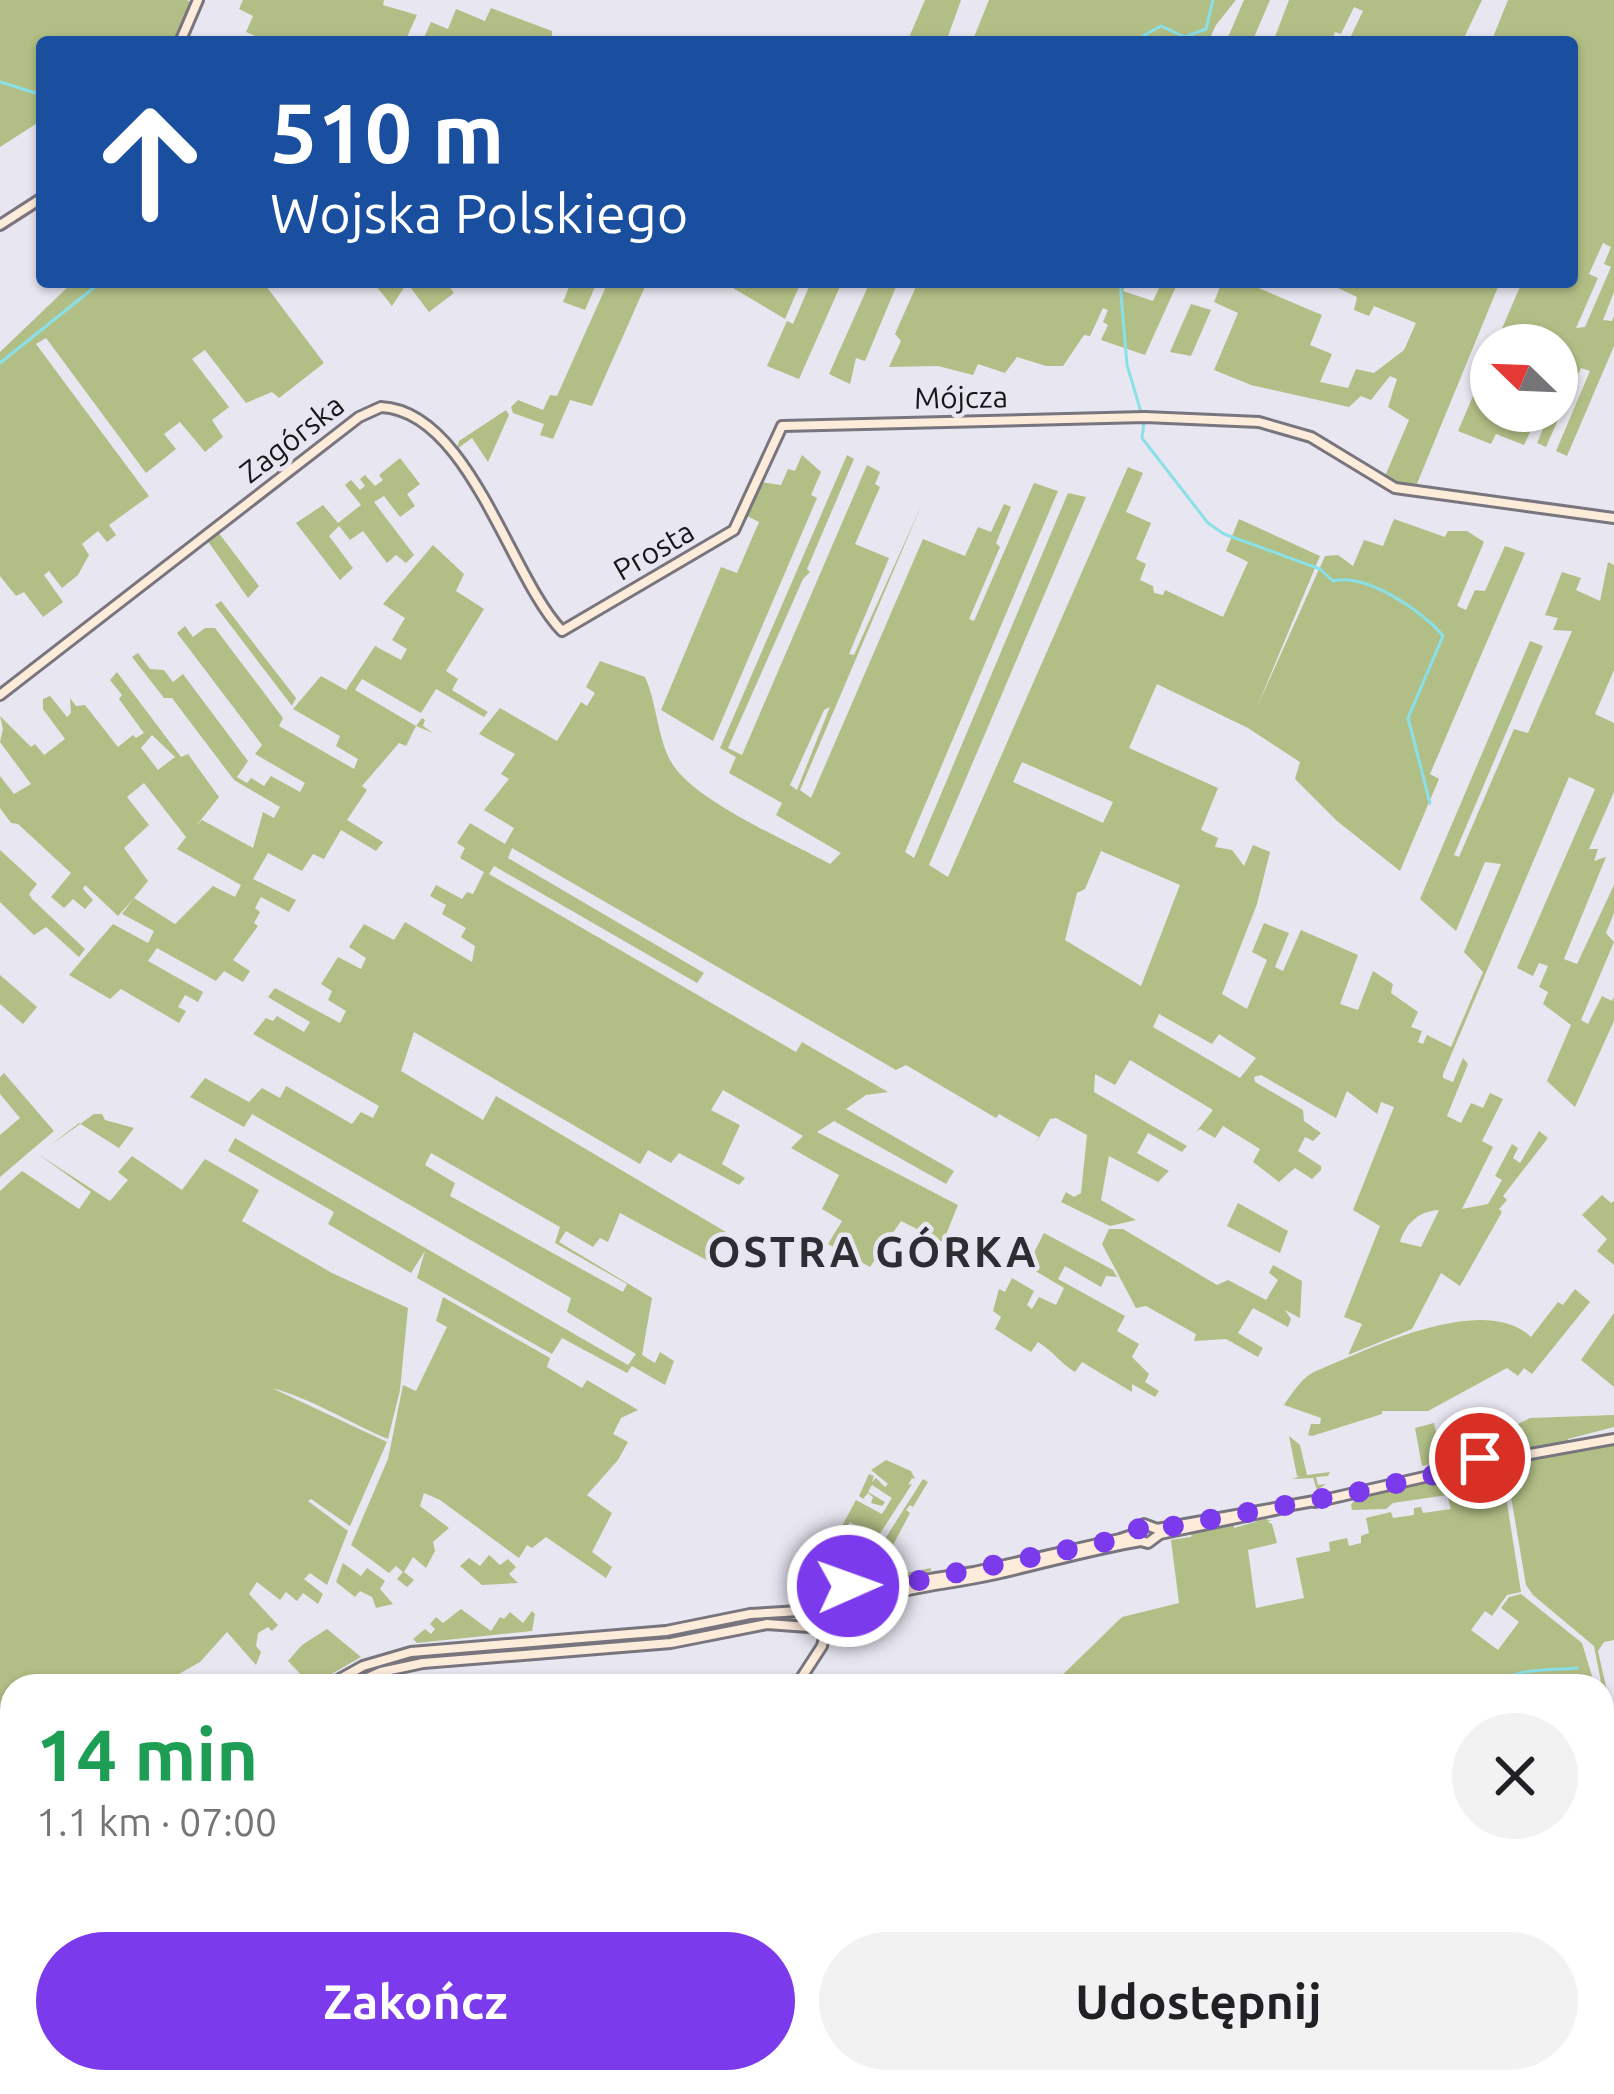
<!DOCTYPE html>
<html lang="pl">
<head>
<meta charset="utf-8">
<style>
  :root { --surface:#fff; --page:#f2f2f2; --text:#202124; --muted:#757577; --accent:#7c3aed }
  body { margin:0; font-family:Ubuntu,sans-serif; background:var(--page); color:var(--text); height:100vh; display:flex; flex-direction:column; font-size:45px; white-space:nowrap }
  * { box-sizing:border-box; margin:0 }
  p { font-size:39px; color:var(--muted) }
  .icon { flex:none; width:66px; height:66px; fill:none; stroke:currentColor; stroke-width:2; stroke-linecap:round; stroke-linejoin:round }
  .map { position:relative; flex:1; overflow:hidden }
  .side { position:absolute; left:0px; top:1674px; width:1614px; height:420px; display:flex; flex-direction:column; background:var(--surface); border-radius:36px 36px 0 0; box-shadow:0 3px 9px #0004 }
  .side>* { flex:none }
  .banner { position:absolute; left:36px; top:36px; width:1542px; height:252px; border-radius:12px; box-shadow:0 3px 9px #0004; background:#1a4fa0; color:#fff; overflow:hidden }
  .needle { width:78px; rotate:293deg }
  .fabs { position:absolute; left:1470px; top:324px; display:grid; gap:24px }
  .fabs a { display:grid; place-items:center; width:108px; height:108px; border-radius:50%; background:var(--surface); box-shadow:0 3px 9px #0004; font-size:60px }
  .pin { position:absolute; display:grid; place-items:center; width:102px; height:102px; color:#fff; margin:-51px; border:6px solid #fff; border-radius:50%; box-shadow:0 3px 12px #0007 }
  .me { position:absolute; width:132px; margin:-66px; rotate:88deg; stroke-linejoin:round; filter:drop-shadow(0 0 9px #0008) }
  .turn { display:flex; align-items:center; gap:42px; height:252px; padding:0 36px; font-size:54px }
  .turn .icon { width:156px; height:156px; stroke-width:2.5 }
  .turn b { display:block; font-size:84px; line-height:102px }
  .round { display:grid; place-items:center; flex:none; width:126px; height:126px; border-radius:63px; background:var(--page) }
  .head { display:flex; align-items:center; justify-content:space-between; height:204px; padding:0 36px }
  h1 { font-size:72px; font-weight:700; line-height:90px; color:#1e9e55 }
  .cta { display:flex; gap:24px; margin-top:auto; padding:24px 36px }
  .cta a { flex:1; height:138px; border-radius:72px; background:var(--accent); color:#fff; font-size:48px; font-weight:700; line-height:138px; text-align:center }
  .cta a+a { background:var(--page); color:var(--text) }
  .map>svg:first-child { display:block }
  .green { fill:#b1bf86; fill-rule:evenodd }
  .lines { fill:none; stroke-linecap:round; stroke-linejoin:round }
  .stream { stroke:#8ae0e9; stroke-width:3 }
  .secondary-casing { stroke:#78757e; stroke-width:14 }
  .primary-casing { stroke:#ab8560; stroke-width:16 }
  .secondary { stroke:#feecdb; stroke-width:8 }
  .primary { stroke:#fcdab7; stroke-width:10 }
  .route { stroke:#7c3aed; stroke-width:21; stroke-dasharray:0 37.8 }
  .labels { text-anchor:middle; stroke-width:9; stroke-linejoin:round; paint-order:stroke }
  .street-label { font-size:30px; fill:#171619; stroke:#e8e6f0 }
  .district-label { font-size:42px; font-weight:bold; letter-spacing:3px; fill:#2f2d34; stroke:#e8e6f0 }
</style>
</head>
<body>
<div class="map">
<svg width="1614" height="2094" viewBox="0 0 1614 2094">
  <rect width="100%" height="100%" fill="#e8e6f0"/>
  <g class="green">
    <polygon points="0,0 187,0 192,3 176,42 42,42 42,120 0,147"/>
    <polygon points="243,0 384,0 383,5 417,15 407,37 414,42 260,42 260,38 246,32 253,16 239,9"/>
    <polygon points="925,0 961,0 946,42 907,42"/>
    <polygon points="989,0 1236,0 1216,25 1208,42 972,42"/>
    <polygon points="1244,0 1270,0 1252,42 1226,42"/>
    <polygon points="1289,0 1482,0 1462,42 1418,42 1405,36 1401,42 1348,42 1363,11 1354,7 1341,34 1335,32 1331,42 1273,42"/>
    <path d="M1508,0H1614V292L1603,320L1612,321L1614,316V346L1567,456L1556,451L1590,371L1581,368L1546,447L1537,443L1551,411H1557V397L1565,378L1560,370L1557,373V345H1495L1522,282H1572V42H1491ZM1603,243L1611,247L1604,264L1611,267L1585,327L1576,328L1598,278L1589,274Z"/>
    <polygon points="491,8 552,31 552,42 422,42 431,22 448,29 456,9 485,21"/>
    <polygon points="73,282 263,282 324,363 279,398 272,392 246,403 205,350 192,359 229,407 212,420 223,437 205,452 180,422 164,434 176,449 146,473 46,338 36,344 149,496 109,525 116,535 107,542 98,531 82,544 89,555 78,575 62,588 49,571 44,575 63,602 43,617 24,592 16,596 0,576 0,352"/>
    <polygon points="373,282 446,282 454,293 429,312 407,283 392,306"/>
    <polygon points="571,282 597,282 585,310 563,302"/>
    <polygon points="608,282 647,282 592,406 570,400 553,439 540,435 544,424 513,413 511,407 518,400 543,410 550,395 557,396"/>
    <polygon points="723,282 801,282 785,319"/>
    <polygon points="811,282 842,282 799,379 767,366 787,321 793,324"/>
    <polygon points="870,282 898,282 865,361 856,358 850,384 829,374"/>
    <polygon points="918,282 1126,282 1123,291 1153,301 1162,282 1178,282 1145,355 1101,340 1108,325 1103,322 1108,310 1103,308 1090,336 1084,335 1063,366 1046,366 1017,357 1005,373 978,364 973,375 938,366 889,367 901,341 895,334"/>
    <polygon points="1222,282 1244,282 1322,315 1310,345 1332,354 1320,382 1348,388 1356,369 1374,373 1404,350 1416,323 1374,306 1369,316 1354,310 1357,297 1336,287 1339,282 1500,282 1414,491 1382,483 1409,420 1388,407 1397,379 1390,376 1371,400 1361,396 1349,407 1251,385 1214,370 1238,313 1214,302"/>
    <polygon points="1191,304 1211,310 1191,356 1170,352"/>
    <polygon points="1491,354 1491,411 1540,411 1524,445 1496,434 1491,444 1458,431"/>
    <polygon points="506,410 509,415 488,462 472,438 457,449 459,441"/>
    <polygon points="802,455 821,472 811,495 817,498 713,741 661,710 721,567 737,573 759,522 745,515 760,482 781,485 788,469 795,471"/>
    <path d="M847,455L854,459L807,569L810,572L803,579L728,748L742,755L867,465L880,472L875,484L880,487L855,544L889,558L849,654L854,655L922,504L800,790L811,798L923,539L965,556L978,527L991,532L1004,504L1011,507L996,543L1000,547L969,619L974,621L1034,483L1058,491L905,852L914,858L1068,493L1086,497L929,865L948,877L1128,467L1143,473L1126,512L1151,523L1136,559L1146,564L1140,580L1153,586L1154,593L1163,595L1165,590L1223,617L1248,562L1226,551L1239,519L1320,556L1257,707L1325,556L1338,555L1353,566L1364,540L1383,546L1394,519L1445,537L1448,531H1467L1484,542L1457,606L1466,610L1475,590L1485,591L1505,546L1525,553L1430,774L1439,779L1400,871L1337,821L1295,779L1300,762L1248,728L1157,684L1129,748L1218,788L1201,830L1218,838L1215,847L1232,850L1244,866L1253,845L1270,852L1257,904L1222,994L1247,1009L1267,960L1252,952L1264,923L1289,933L1275,967L1283,971L1301,930L1358,955L1340,1004L1358,1010L1373,971L1393,984L1391,993L1418,1012L1411,1027L1422,1031L1418,1042L1423,1044L1427,1035L1451,1047L1483,972L1464,952L1501,864L1485,862L1456,931L1420,899L1530,641L1543,646L1454,855L1459,857L1514,729L1528,733L1572,631L1553,630L1558,618L1545,615L1562,572L1581,578L1576,590L1600,601L1608,562L1614,565V670L1595,714L1614,723V792L1589,849H1598L1594,861L1606,857L1564,959L1577,964L1614,885V913L1606,933L1614,942L1581,1020L1588,1024L1602,996L1612,1001L1614,997V1021L1575,1107L1547,1081L1571,1025L1543,1004L1548,992L1539,987L1548,966L1539,963L1533,976L1517,968L1595,789L1569,777L1443,1074V1078L1453,1082L1463,1058L1468,1064L1447,1116L1461,1123L1471,1103L1483,1108L1490,1093L1503,1099L1482,1141L1493,1147L1462,1209L1488,1204L1502,1180L1495,1176L1512,1144L1518,1148L1513,1158L1520,1163L1539,1131L1548,1138L1503,1196L1507,1200L1499,1209L1502,1212L1460,1286L1441,1273L1412,1329L1348,1355L1362,1324L1344,1317L1380,1226L1353,1210L1394,1107L1381,1102L1377,1114L1347,1091L1336,1118L1261,1075L1254,1077L1255,1082L1303,1110L1304,1121L1321,1133L1313,1141L1305,1137L1298,1151L1321,1166V1170L1312,1179L1295,1168L1279,1182L1253,1162L1260,1149L1223,1126L1215,1138L1200,1129L1196,1132L1213,1110L1130,1060L1115,1085L1095,1074L1094,1092L1187,1146L1182,1152L1148,1133L1137,1153L1169,1171L1158,1182L1109,1156L1101,1200L1136,1220L1110,1226L1061,1202L1066,1192L1074,1197L1081,1193L1087,1135L1056,1118L1050,1119L1033,1148L1039,1137L999,1114L996,1118L906,1065L896,1070L512,848L508,858L704,973L697,983L494,866L489,874L796,1052L802,1042L888,1092L866,1095L846,1109L954,1171L946,1184L834,1121L817,1132L958,1205L943,1242L901,1221L870,1267L828,1244L842,1221L822,1209L839,1175L791,1148L803,1136L723,1090L711,1110L740,1125L722,1164L745,1178L739,1185L679,1153L671,1163L648,1150L640,1164L414,1032L401,1071L483,1120L496,1096L726,1232L712,1263L620,1213L608,1242L600,1238L593,1247L566,1231L559,1242L652,1298L642,1355L655,1363L660,1352L674,1361L665,1385L632,1366L627,1373L562,1338L552,1354L417,1278L425,1251L411,1273L328,1224L334,1212L228,1151L235,1138L628,1365L636,1354L567,1312L571,1298L252,1114L244,1127L190,1097L205,1078L249,1102L262,1088L280,1098L286,1086L352,1124L361,1112L373,1118L379,1106L253,1034L266,1018L273,1021L277,1016L304,1032L310,1022L268,997L275,988L340,1023L346,1011L328,1000L332,991L321,984L338,957L361,969L366,958L349,947L364,924L394,940L405,922L472,962L475,946L461,937L466,928L442,914L446,905L430,896L436,885L462,899L467,892L473,894L484,872L460,858L465,848L457,843L470,823L505,844L514,828L484,810L509,779L501,774L515,754L479,734L500,708L557,741L581,702L587,706L595,693L586,687L600,661L645,677C658,706 657,740 673,765C697,802 788,841 830,864L841,853L776,815L782,803L729,773L736,757L720,748ZM830,707L797,790L790,785L824,710ZM1022,762L1113,802L1103,823L1013,782ZM1101,851L1180,885L1141,986L1065,940L1077,893L1085,889ZM1159,1014L1212,1044L1219,1034L1256,1058L1240,1078L1153,1027ZM431,1153L560,1227L555,1243L627,1284L623,1292L450,1196L455,1183L425,1165ZM1439,1210L1421,1247L1400,1242C1406,1223 1419,1211 1439,1210Z"/>
    <polygon points="400,458 420,484 407,494 415,506 400,517 384,496 374,502 414,555 406,563 396,555 387,563 363,531 350,540 339,526 329,536 353,568 340,580 296,523 323,505 338,523 361,505 345,485 351,480 360,490 365,486 360,479 365,475 375,486 383,480 379,475"/>
    <polygon points="218,532 259,586 248,598 207,540"/>
    <path d="M433,545L464,574L456,591L484,609L446,671L458,679L452,690L488,712L484,717L436,689L421,713L362,679L355,690L416,726L422,718L425,720L423,726L433,733L416,726L406,746L399,743L362,786L367,790L347,820L383,842L376,851L341,830L324,859L313,854L302,871L268,853L253,879L296,900L289,912L261,897L255,908L260,912L254,923L258,926L233,960L250,971L243,982L224,971L216,981L157,948L148,961L203,992L198,1002L185,995L178,1007L186,1011L179,1023L121,989L110,999L69,975L113,924L148,943L154,931L122,914L134,898L118,916L85,885L83,889L93,900L85,909L73,899L64,908L51,897L71,873L18,824L11,823L0,808V776L14,794L31,784L0,742L3,729L0,716L31,747L35,744L44,755L65,739L43,709V699L50,696L67,717L71,713L70,698L76,706L85,705L118,747L133,735L136,738L144,733L119,699L122,695L110,680L117,672L181,757L188,754L219,797L196,826L202,820L253,848L263,812L274,818L280,807L234,780L172,698H164L132,657L138,653L150,669L164,670L173,682L183,674L248,761L237,777L247,783L251,778L264,786L271,776L300,792L305,783L255,754L262,745L177,633L185,626L193,637L205,628H215L283,718L279,726L354,769L358,759L336,746L340,736L293,709L321,676L346,690L375,646L401,660L407,649L392,640L405,618L383,604ZM152,735L175,757L158,770L141,748ZM144,783L186,837L177,849L241,885L235,897L213,886L175,924L134,898L148,881L124,848L149,825L127,797Z"/>
    <polygon points="221,601 296,698 292,706 215,605"/>
    <polygon points="0,850 37,884 29,894 32,899 85,949 79,957 46,927 34,935 0,902"/>
    <polygon points="0,975 37,1007 23,1024 0,1004"/>
    <polygon points="4,1073 54,1131 0,1177 0,1135 20,1118 0,1094 0,1077"/>
    <polygon points="94,1114 102,1114 105,1120 134,1128 119,1148 79,1123 48,1147"/>
    <path d="M38,1154L110,1201L128,1180L118,1172L132,1156L182,1190L205,1159L259,1190L242,1221L332,1273L408,1308L400,1390L388,1439C350,1423 310,1398 272,1388L387,1442L350,1526L311,1499L308,1501L348,1531L327,1585L310,1573L304,1579L323,1594L318,1604L303,1593L297,1601L286,1592L280,1600L257,1582L249,1594L278,1625L272,1631L268,1627L258,1633L256,1646L261,1652L256,1665L227,1632L200,1662L172,1678L181,1686H12V1803L0,1802V1191L22,1171L79,1209L91,1192Z"/>
    <polygon points="1602,1195 1611,1203 1614,1201 1614,1265 1597,1251 1607,1239 1582,1215"/>
    <polygon points="1238,1203 1288,1231 1280,1253 1227,1226"/>
    <polygon points="1109,1229 1123,1229 1217,1285 1228,1280 1266,1300 1278,1280 1269,1273 1273,1265 1302,1281 1300,1318 1285,1310 1291,1319 1288,1327 1253,1308 1238,1333 1263,1348 1258,1357 1226,1339 1194,1341 1196,1334 1146,1306 1136,1308 1102,1244"/>
    <path d="M1044,1233L1113,1270L1117,1277L1106,1276L1101,1287L1065,1266L1058,1279L1125,1316L1117,1331L1139,1344L1132,1357L1149,1374L1145,1382L1159,1391L1155,1397L1132,1384V1392L1082,1362L1075,1372C1060,1363 1053,1351 1038,1342L1031,1352L995,1329L1001,1317L993,1311L999,1289L1005,1292L1012,1278L1034,1291L1027,1305L1032,1309L1039,1297L1056,1305L1064,1288L1027,1266Z"/>
    <path d="M1575,1289L1590,1302L1532,1374L1524,1368L1518,1376L1507,1368L1428,1411H1382V1414L1312,1436L1308,1435L1311,1424H1320L1321,1418L1284,1405C1292,1393 1303,1376 1316,1371C1366,1350 1484,1291 1531,1337L1558,1302L1563,1305Z"/>
    <polygon points="443,1297 550,1358 547,1367 582,1388 587,1380 638,1410 621,1418 613,1434 628,1442 618,1460 587,1495 612,1513 592,1552 612,1567 606,1578 546,1537 532,1548 527,1545 519,1558 440,1500 424,1493 420,1506 449,1528 433,1542 435,1551 426,1568 413,1557 404,1572 414,1580 407,1587 397,1579 403,1572 396,1566 389,1573 351,1545 388,1459 403,1385 416,1391 447,1327 436,1321"/>
    <polygon points="1614,1313 1614,1387 1581,1360"/>
    <polygon points="1614,1415 1614,1427 1568,1439 1568,1443 1517,1449 1514,1443 1513,1449 1507,1444 1514,1426 1530,1418"/>
    <polygon points="1506,1419 1508,1423 1497,1434 1499,1438 1470,1457 1461,1423 1503,1422"/>
    <polygon points="1434,1423 1443,1462 1422,1466 1415,1428"/>
    <polygon points="1289,1436 1300,1445 1307,1475 1330,1472 1328,1476 1316,1477 1318,1485 1326,1484 1317,1490 1313,1478 1292,1479 1300,1476 1297,1476"/>
    <polygon points="1614,1443 1614,1640 1604,1642 1598,1651 1614,1722 1607,1713 1594,1646 1533,1595 1526,1585 1508,1479 1510,1465 1505,1468 1513,1458 1510,1464 1516,1460"/>
    <polygon points="886,1460 911,1471 915,1479 912,1478 908,1485 912,1484 861,1563 839,1584 861,1551 859,1545 870,1535 850,1522 844,1531 841,1528 856,1500 882,1514 892,1498 872,1485 868,1492 885,1502 882,1506 871,1503 873,1497 868,1493 863,1499 859,1496 869,1474 874,1476 872,1482 876,1478 885,1487 888,1484 871,1470"/>
    <polygon points="1484,1467 1499,1472 1504,1484 1521,1592 1507,1595 1492,1616 1485,1611 1471,1630 1498,1650 1519,1622 1501,1608 1509,1597 1521,1594 1582,1643 1595,1686 1051,1686 1122,1617 1179,1603 1171,1540 1191,1537 1192,1532 1234,1524 1234,1528 1265,1519 1272,1521 1267,1521 1272,1524 1277,1543 1248,1550 1256,1608 1304,1598 1296,1558 1330,1551 1329,1542 1347,1538 1349,1546 1361,1543 1361,1536 1369,1533 1366,1518 1391,1512 1393,1518 1414,1515 1414,1508 1421,1507 1423,1513 1451,1509 1447,1495 1393,1503 1386,1509 1352,1510 1351,1505 1358,1495"/>
    <polygon points="923,1479 928,1482 913,1507 910,1505 906,1510 910,1513 893,1545 899,1552 905,1573 931,1568 931,1571 882,1581 871,1568 875,1559 884,1575 903,1573 900,1559 883,1560 876,1553"/>
    <polygon points="489,1555 500,1565 508,1559 516,1567 509,1574 518,1583 482,1585 460,1566 469,1558 480,1566"/>
    <polygon points="343,1563 361,1576 367,1568 385,1581 380,1589 393,1604 376,1608 372,1597 360,1591 355,1597 336,1582"/>
    <path d="M859,1567C848,1592 816,1603 793,1608L798,1590L831,1584L835,1589Z"/>
    <polygon points="860,1584 870,1592 866,1600 841,1608 822,1624 808,1622 808,1610 833,1602"/>
    <polygon points="461,1609 491,1631 500,1617 504,1619 510,1612 523,1623 532,1611 535,1614 532,1631 417,1643 413,1639 425,1629 431,1634 435,1629 430,1624 436,1617 443,1623"/>
    <polygon points="791,1614 791,1621 686,1634 746,1617"/>
    <polygon points="327,1629 361,1657 316,1683 308,1682 288,1661 302,1645"/>
    <polygon points="675,1633 677,1637 668,1639 411,1662 335,1686 379,1663 410,1655"/>
    <polygon points="1602,1719 1606,1728 1614,1730 1614,2094 818,2094 828,2082 1602,2082"/>
    <polygon points="309,2082 562,2082 555,2094 291,2094"/>
  </g>
  <g class="lines">
    <g class="stream">
      <polyline points="1132,42 1161,26 1185,37 1206,29 1213,0"/>
      <polyline points="0,82 42,95"/>
      <path d="M1120,282L1127,365L1144,422L1142,438L1208,523L1224,534L1320,569L1333,581C1366,573 1423,611 1443,636L1408,718L1430,803"/>
      <polyline points="0,363 101,282"/>
      <path d="M1491,1686C1518,1667 1546,1671 1577,1668"/>
    </g>
    <g class="secondary-casing">
      <g id="secondary">
        <polyline points="180,42 198,0"/>
        <polyline points="0,225 42,198"/>
        <path d="M0,695L359,417L381,407C469,411 510,577 562,631L734,530L782,426L1145,417L1259,422L1311,437L1395,488L1614,518"/>
        <polyline points="1508,1458 1614,1439"/>
        <polyline points="1474,1461 1496,1442 1506,1446 1509,1455 1502,1463 1494,1464 1487,1459 1486,1451"/>
        <polyline points="1315,1502 1490,1462"/>
        <polyline points="1141,1541 1148,1543 1160,1534 1289,1507"/>
        <polyline points="873,1588 974,1572 1120,1539 1132,1535 1144,1524 1157,1529 1320,1500"/>
        <polyline points="327,1686 363,1666 411,1652 666,1631 750,1614 800,1611 833,1598 857,1581 872,1588 872,1599"/>
        <path d="M349,1686L381,1672L423,1663L671,1643L767,1624L822,1628C885,1584 924,1590 996,1574C1044,1563 1093,1549 1141,1541"/>
        <polyline points="796,1686 822,1646 827,1626"/>
        <polyline points="60,2094 66,2082"/>
        <polyline points="75,2094 84,2082"/>
        <polyline points="566,2094 573,2082"/>
      </g>
    </g>
    <g class="primary-casing">
      <g id="primary">
        <polyline points="0,1885 12,1894"/>
        <polyline points="0,1908 12,1918"/>
        <polyline points="221,2082 237,2094"/>
        <polyline points="248,2082 262,2094"/>
      </g>
    </g>
    <use href="#secondary" class="secondary"/>
    <use href="#primary" class="primary"/>
  </g>
  <g class="lines">
    <polyline class="route" points="848,1586 859,1580 878,1589 1129,1537 1144,1524 1158,1529 1363,1491 1451,1471 1480,1458"/>
  </g>
  <g class="labels">
    <g class="street-label">
      <text transform="translate(961 398) rotate(-1)" y="10">Mójcza</text>
      <text transform="translate(292 439) rotate(-38)" y="10">Zagórska</text>
      <text transform="translate(654 551) rotate(-30)" y="10">Prosta</text>
    </g>
    <g class="district-label">
      <text x="873" y="1267">OSTRA GÓRKA</text>
    </g>
  </g>
</svg>
<div class="fabs">
<a><svg class="needle" viewBox="-14 -14 28 28"><path d="M0-13l5 13h-10z" fill="#e53935"/><path d="M0 13l5-13h-10z" fill="#757577"/></svg></a>
</div>
<div class="pin" style="left:1480px;top:1458px;background:#d93025"><svg class="icon" aria-label="arrive" viewBox="0 0 24 24"><path d="M6 21V4h12l-3 4 3 4H6"/></svg></div>
<svg class="me" style="left:848px;top:1586px" viewBox="-20 -20 40 40"><circle r="17" fill="#7c3aed" stroke="#fff" stroke-width="3"/><path d="M0-11L8 9 0 5-8 9z" fill="#fff"/></svg>
<div class="banner">
<div class="turn"><svg class="icon" aria-label="ahead" viewBox="0 0 24 24"><path d="M12 20V5M6 11l6-6 6 6"/></svg><div><b>510 m</b>Wojska Polskiego</div></div>
</div>
<section class="side">
<div class="head"><div><h1>14 min</h1><p>1.1 km · 07:00</p></div><a class="round"><svg class="icon" aria-label="close" viewBox="0 0 24 24"><path d="M6 6l12 12M18 6L6 18"/></svg></a></div>
<div class="cta"><a>Zakończ</a><a>Udostępnij</a></div>
</section>
</div>
</body>
</html>
